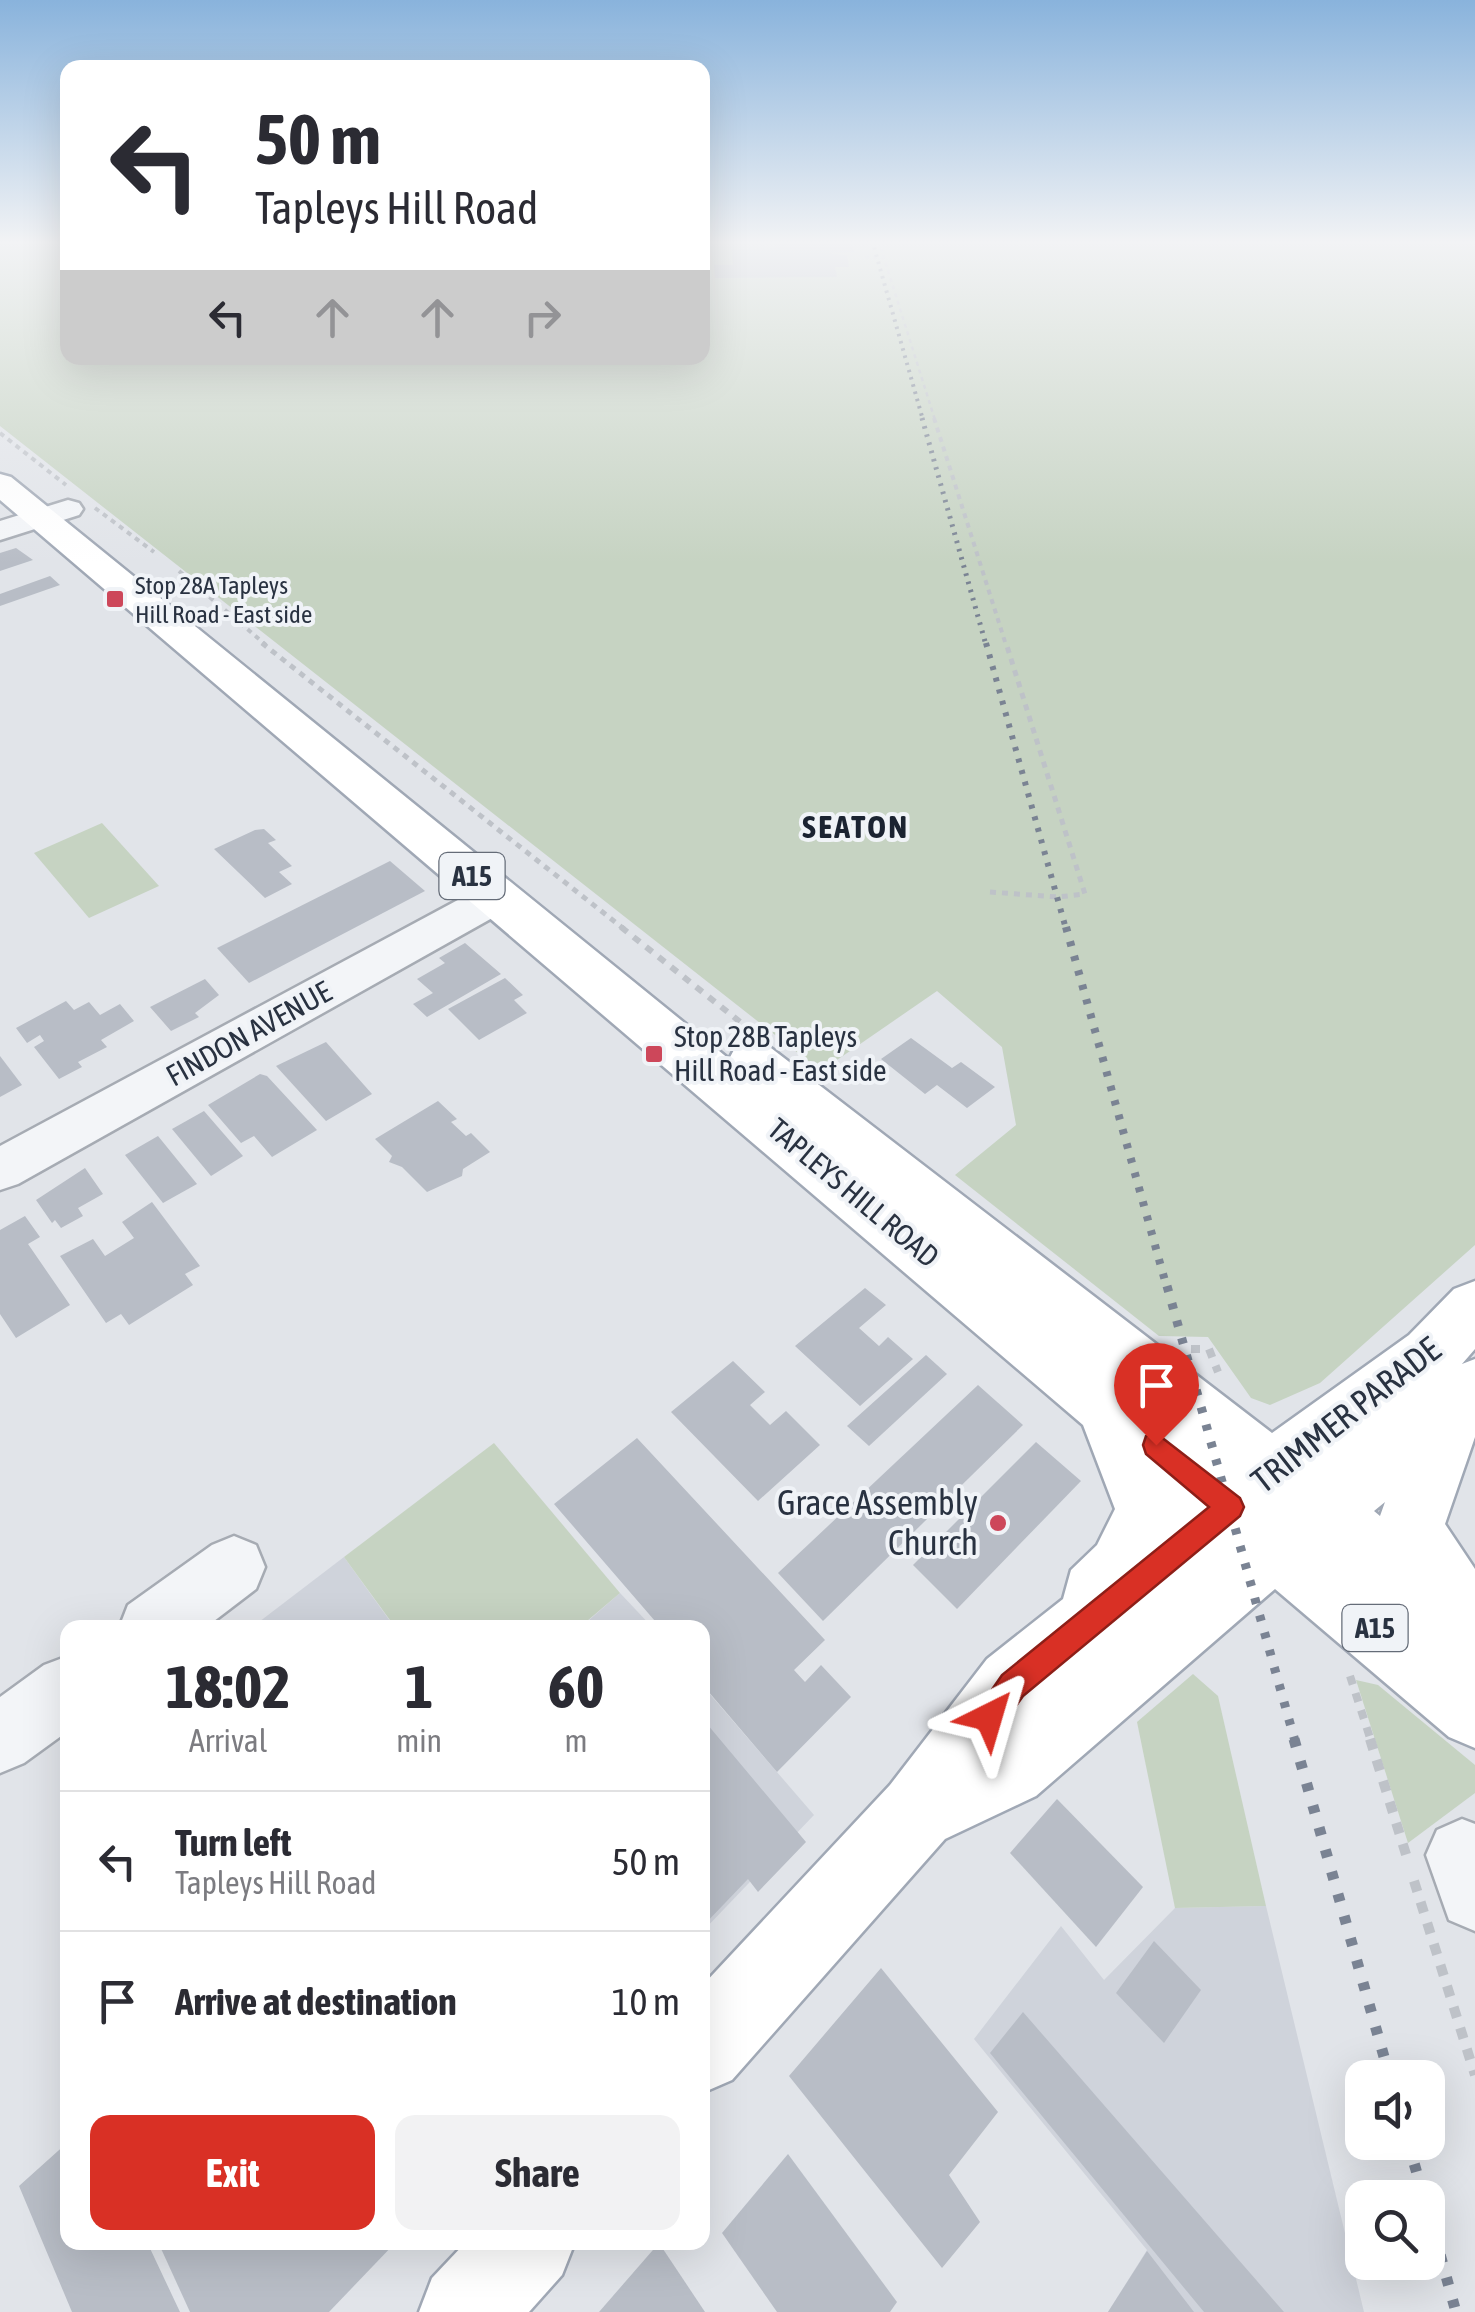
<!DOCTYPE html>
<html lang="en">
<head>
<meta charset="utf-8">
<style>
  :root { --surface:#fff; --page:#f2f2f3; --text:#2b2b33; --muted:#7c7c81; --line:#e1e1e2; --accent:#d93025 }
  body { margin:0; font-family:"Asap Condensed",sans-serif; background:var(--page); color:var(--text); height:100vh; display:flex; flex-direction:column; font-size:38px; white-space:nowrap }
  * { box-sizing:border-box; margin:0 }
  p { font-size:32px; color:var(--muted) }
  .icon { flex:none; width:55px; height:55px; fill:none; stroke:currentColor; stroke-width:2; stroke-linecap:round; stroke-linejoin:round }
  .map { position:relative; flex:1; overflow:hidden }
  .details { position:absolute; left:60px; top:1620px; width:650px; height:630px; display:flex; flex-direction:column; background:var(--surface); border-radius:20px; box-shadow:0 10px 40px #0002 }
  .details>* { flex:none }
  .hud { position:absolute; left:60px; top:60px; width:650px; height:305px; border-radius:20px; box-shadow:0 10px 40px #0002; background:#fff; color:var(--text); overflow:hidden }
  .controls { position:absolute; left:1345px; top:2060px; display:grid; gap:20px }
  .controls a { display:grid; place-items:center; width:100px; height:100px; border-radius:20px; background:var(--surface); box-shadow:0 10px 40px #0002; font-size:50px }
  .pin { position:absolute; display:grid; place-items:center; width:85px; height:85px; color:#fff; margin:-102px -42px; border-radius:50% 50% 50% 0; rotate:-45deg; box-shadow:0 0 10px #0007 }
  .pin .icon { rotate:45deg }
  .me { position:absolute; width:110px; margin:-55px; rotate:40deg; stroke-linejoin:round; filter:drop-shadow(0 0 8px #0008) }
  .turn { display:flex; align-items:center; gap:35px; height:210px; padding:0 30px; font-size:45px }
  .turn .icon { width:130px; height:130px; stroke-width:2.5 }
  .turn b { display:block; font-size:70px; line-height:85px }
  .lanes { display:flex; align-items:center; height:95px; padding:0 30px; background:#0003; justify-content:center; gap:50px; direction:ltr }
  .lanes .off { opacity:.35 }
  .eta { display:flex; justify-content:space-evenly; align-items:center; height:170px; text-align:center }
  .eta b { font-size:60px; font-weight:700; line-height:70px }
  .action { display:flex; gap:20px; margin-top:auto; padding:20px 30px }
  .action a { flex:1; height:115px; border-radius:20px; background:var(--accent); color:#fff; font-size:40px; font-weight:700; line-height:115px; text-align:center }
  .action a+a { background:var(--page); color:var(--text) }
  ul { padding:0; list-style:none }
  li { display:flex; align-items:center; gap:30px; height:140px; padding:0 30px; border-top:2px solid var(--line) }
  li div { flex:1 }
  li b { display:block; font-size:38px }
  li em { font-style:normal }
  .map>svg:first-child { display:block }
  .built { fill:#cfd3db }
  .green { fill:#c6d3c2 }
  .building { fill:#b8bdc6 }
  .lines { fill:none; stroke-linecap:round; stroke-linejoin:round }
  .minor-casing { stroke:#a6abb3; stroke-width:5 }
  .major-casing { stroke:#a0a8b5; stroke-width:5 }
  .path-far5 { stroke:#bec2c8; stroke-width:2.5; stroke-dasharray:4 4; stroke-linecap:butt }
  .path-far4 { stroke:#bec2c8; stroke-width:4; stroke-dasharray:5 5; stroke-linecap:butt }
  .path-far3 { stroke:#bec2c8; stroke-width:5; stroke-dasharray:6 6; stroke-linecap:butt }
  .path-far2 { stroke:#bec2c8; stroke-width:6; stroke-dasharray:8 8; stroke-linecap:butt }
  .path-far1 { stroke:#bec2c8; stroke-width:8; stroke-dasharray:9 9; stroke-linecap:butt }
  .path { stroke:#bec2c8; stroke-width:10; stroke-dasharray:11 11; stroke-linecap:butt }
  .minor { fill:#f3f5f8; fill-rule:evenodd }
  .major { fill:#fff; fill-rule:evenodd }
  .rail-far5 { stroke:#7a8393; stroke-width:4; stroke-dasharray:2.5 5; stroke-linecap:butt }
  .rail-far4 { stroke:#7a8393; stroke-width:5; stroke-dasharray:2.5 6; stroke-linecap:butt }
  .rail-far3 { stroke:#7a8393; stroke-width:6; stroke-dasharray:4 8; stroke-linecap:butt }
  .rail-far2 { stroke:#7a8393; stroke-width:8; stroke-dasharray:5 10; stroke-linecap:butt }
  .rail-far1 { stroke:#7a8393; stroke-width:9; stroke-dasharray:6 12; stroke-linecap:butt }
  .rail { stroke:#7a8393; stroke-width:11; stroke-dasharray:8 15; stroke-linecap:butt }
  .route { fill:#d93025; stroke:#8d1f18; stroke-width:2.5 }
  .poi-dot { fill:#cd475a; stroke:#f0f3f7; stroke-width:4 }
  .labels { text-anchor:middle; stroke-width:8; stroke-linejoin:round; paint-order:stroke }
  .far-poi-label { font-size:25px; fill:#293241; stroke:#f0f3f7; text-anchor:start }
  .shield { fill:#f0f3f7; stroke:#656c78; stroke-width:2.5 }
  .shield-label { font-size:28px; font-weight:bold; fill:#293241 }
  .street-label { font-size:30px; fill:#293241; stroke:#f0f3f7 }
  .poi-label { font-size:30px; fill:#293241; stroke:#f0f3f7; text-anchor:start }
  .far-district-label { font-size:32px; font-weight:bold; letter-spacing:2.5px; fill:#1b2331; stroke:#f0f3f7 }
  .near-street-label { font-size:35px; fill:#293241; stroke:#f0f3f7 }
  .near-poi-label { font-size:35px; fill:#293241; stroke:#f0f3f7; text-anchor:end }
</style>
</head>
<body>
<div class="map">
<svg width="1475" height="2312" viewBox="0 0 1475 2312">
  <rect width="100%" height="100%" fill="#e1e4e9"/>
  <g class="built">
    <polygon points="344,1557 395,1628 251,1628"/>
    <polygon points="620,1593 652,1627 580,1628"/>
    <polygon points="702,1685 814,1815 703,1931 702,1931"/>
    <polygon points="1266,1906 1364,2312 1108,2312 1147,2250 974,2039 1061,1926 1104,1980 1175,1908"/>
  </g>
  <g class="green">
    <polygon points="0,240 67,240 68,358 702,358 703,240 1475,240 1475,1245 1320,1383 1270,1405 1251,1398 1208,1337 1159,1336 955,1175 1016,1125 1002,1047 937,991 821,1071 0,426"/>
    <polygon points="102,823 159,886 89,918 34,853"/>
    <polygon points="494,1443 620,1593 580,1627 395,1627 344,1557"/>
    <polygon points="1193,1674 1218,1696 1266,1906 1175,1908 1137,1722"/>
    <polygon points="1356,1680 1378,1685 1475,1765 1475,1793 1408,1843"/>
  </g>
  <g class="building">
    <polygon points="775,240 851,240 854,252 827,253 847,255 849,267 835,267 837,277 715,278 714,265 733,265 731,249 776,248"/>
    <polygon points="16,548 33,560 0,571 0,553"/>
    <polygon points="50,576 60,585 0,606 0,594"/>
    <polygon points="264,829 276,840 268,843 292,866 279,872 292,884 265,898 214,849 255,830"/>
    <polygon points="390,861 425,891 249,983 217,948"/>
    <polygon points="465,943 501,974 427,1017 413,1004 433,993 417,979 445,963 439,958"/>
    <polygon points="505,978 523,995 514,1000 527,1013 479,1040 448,1009"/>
    <polygon points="205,979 219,995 195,1013 199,1017 171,1031 150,1007"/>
    <polygon points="66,1001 74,1010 89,1002 100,1015 120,1004 134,1021 101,1040 107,1047 78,1062 82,1067 59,1079 34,1047 44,1041 40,1035 27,1043 16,1028"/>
    <polygon points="911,1038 952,1068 961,1062 995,1087 967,1108 937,1085 925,1094 881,1059"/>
    <polygon points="326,1042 372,1094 326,1121 276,1066"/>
    <polygon points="0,1056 22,1085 0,1097"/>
    <polygon points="260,1074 267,1076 317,1130 272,1157 254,1136 241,1143 208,1105"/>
    <polygon points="438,1101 457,1119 451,1122 466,1136 471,1133 490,1152 463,1169 462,1176 427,1192 402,1167 389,1162 392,1156 375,1139"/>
    <polygon points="204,1111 243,1156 211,1176 172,1129"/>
    <polygon points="158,1136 197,1184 163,1203 125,1155"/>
    <polygon points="85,1168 103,1194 78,1208 83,1216 61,1228 55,1220 52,1223 36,1200"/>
    <polygon points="152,1202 200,1266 185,1274 193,1285 129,1325 121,1314 106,1323 60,1256 93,1239 105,1256 134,1238 122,1222"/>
    <polygon points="25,1216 40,1237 28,1244 70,1305 16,1338 0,1314 0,1230"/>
    <polygon points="865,1288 886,1305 859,1328 879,1346 888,1337 913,1359 860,1406 795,1346"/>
    <polygon points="926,1355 947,1374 869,1446 847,1426"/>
    <polygon points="733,1361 765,1392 750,1405 770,1425 786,1411 820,1445 758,1501 671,1412"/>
    <polygon points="978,1385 1023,1425 823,1621 778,1573"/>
    <polygon points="637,1438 825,1640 794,1670 805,1682 821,1665 851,1697 777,1772 702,1684 702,1628 661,1628 554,1504"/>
    <polygon points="1036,1442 1081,1481 957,1609 913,1565"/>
    <polygon points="702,1718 806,1842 758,1892 748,1879 702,1927"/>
    <polygon points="1057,1799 1143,1887 1096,1947 1010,1853"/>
    <polygon points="1154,1941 1201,1990 1164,2043 1116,1993"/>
    <polygon points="881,1968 998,2112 949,2175 980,2222 942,2268 789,2076"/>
    <polygon points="1023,2012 1284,2312 1204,2312 990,2053"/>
    <polygon points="68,2142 68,2242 147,2242 180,2312 72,2312 19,2186"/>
    <polygon points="788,2154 897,2302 890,2312 777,2312 722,2233"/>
    <polygon points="158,2242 396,2242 329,2312 190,2312"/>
    <polygon points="659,2243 705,2312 599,2312"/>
    <polygon points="1147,2251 1194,2312 1108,2312"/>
  </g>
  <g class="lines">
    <g class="minor-casing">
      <g id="minor">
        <polygon points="68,500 79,503 83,509 79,515 0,540 0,521"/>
        <polygon points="497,883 512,887 518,897 512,907 18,1184 0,1190 0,1146 482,887"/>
        <polygon points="234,1536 256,1545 265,1567 256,1589 205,1628 119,1628 128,1605 212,1545"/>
        <polygon points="68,1656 68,1731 24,1763 0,1773 0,1697 44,1665"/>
        <polygon points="1462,1819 1475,1824 1475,1931 1449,1920 1426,1855 1437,1830"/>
      </g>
    </g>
    <g class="major-casing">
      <g id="major">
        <path d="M0,474L11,477L729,1059L735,1048L753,1043L771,1048L1272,1433L1409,1335L1454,1289L1475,1281V1349L1462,1364L1475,1359V1437L1445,1524L1475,1569V1748L1449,1737L1275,1589L1036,1796L945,1839L732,2080L702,2093V1986L890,1785L987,1659L1063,1599L1071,1570L1097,1545L1115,1509L1083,1425L0,500ZM1385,1502L1380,1516L1374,1511Z"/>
        <polygon points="466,2242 575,2242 562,2275 529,2312 419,2312 432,2278"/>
      </g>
    </g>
    <g class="path-far5">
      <polyline points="879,240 884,258"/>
      <polyline points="865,257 884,258 935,420"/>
    </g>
    <g class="path-far4">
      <polyline points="934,418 1006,645"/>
      <polyline points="0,433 66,485"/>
      <polyline points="95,508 154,552"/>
      <polyline points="179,571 266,645"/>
    </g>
    <g class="path-far3">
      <polyline points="262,643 624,929"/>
      <polyline points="990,892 1058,897 1085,894 1006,643"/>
    </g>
    <polyline class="path-far2" points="621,927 749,1029"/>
    <g class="path-far1">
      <polyline points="1191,1349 1209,1349 1218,1372"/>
      <polyline points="1350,1676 1371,1741"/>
    </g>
    <g class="path">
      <polyline points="1370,1739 1409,1864"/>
      <polyline points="1414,1881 1475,2075"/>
    </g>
    <use href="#minor" class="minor"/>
    <use href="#major" class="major"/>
    <polyline class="rail-far5" points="872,240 923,420"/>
    <polyline class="rail-far4" points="922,418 986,645"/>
    <polyline class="rail-far3" points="986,643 1066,929"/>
    <polyline class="rail-far2" points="1066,927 1167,1288"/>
    <polyline class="rail-far1" points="1167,1286 1295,1741"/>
    <g class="rail">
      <polyline points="1294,1739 1390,2078"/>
      <polyline points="1408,2142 1424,2198"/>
      <polyline points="1428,2211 1456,2312"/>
    </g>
  </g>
  <linearGradient id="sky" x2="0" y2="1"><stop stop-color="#89b3dc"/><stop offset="0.43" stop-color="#f2f3f5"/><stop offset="1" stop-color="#f2f3f5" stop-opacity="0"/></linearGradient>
  <rect width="1475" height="564" fill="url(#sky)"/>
  <polygon class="route" points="1156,1433 1240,1498 1244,1507 1240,1516 1023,1696 1000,1728 989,1732 978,1728 973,1717 1002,1675 1209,1507 1146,1454 1143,1445 1146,1436"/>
  <g class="poi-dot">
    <rect x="105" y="589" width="20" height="20" rx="5"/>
    <rect x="644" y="1044" width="20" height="20" rx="5"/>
    <circle cx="998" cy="1523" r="10"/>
  </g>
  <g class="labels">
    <g class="far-poi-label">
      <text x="135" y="594">Stop 28A Tapleys<tspan x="135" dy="29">Hill Road - East side</tspan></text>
    </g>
    <g class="shield">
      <rect x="439.5" y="853" width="65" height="46" rx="8"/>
      <rect x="1342.5" y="1605" width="65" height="46" rx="8"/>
    </g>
    <g class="shield-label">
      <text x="472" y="886">A15</text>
      <text x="1375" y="1638">A15</text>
    </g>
    <g class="street-label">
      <text transform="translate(249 1034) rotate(-29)" y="10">FINDON AVENUE</text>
      <text transform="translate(853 1193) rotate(40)" y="10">TAPLEYS HILL ROAD</text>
    </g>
    <g class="poi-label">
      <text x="674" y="1047">Stop 28B Tapleys<tspan x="674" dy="34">Hill Road - East side</tspan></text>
    </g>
    <g class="far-district-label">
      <text x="856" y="838">SEATON</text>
    </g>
    <g class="near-street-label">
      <text transform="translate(1346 1415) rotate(-38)" y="12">TRIMMER PARADE</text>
    </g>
    <g class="near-poi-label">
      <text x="978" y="1515">Grace Assembly<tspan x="978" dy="40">Church</tspan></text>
    </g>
  </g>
</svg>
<div class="controls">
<a><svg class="icon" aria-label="sound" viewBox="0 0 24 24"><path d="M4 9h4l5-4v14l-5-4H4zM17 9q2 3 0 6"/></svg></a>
<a><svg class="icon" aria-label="search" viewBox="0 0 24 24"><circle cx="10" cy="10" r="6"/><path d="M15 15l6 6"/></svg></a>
</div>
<div class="pin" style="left:1156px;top:1445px;background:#d93025"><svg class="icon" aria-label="arrive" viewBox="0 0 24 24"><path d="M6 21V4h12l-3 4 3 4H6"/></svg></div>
<svg class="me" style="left:989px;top:1717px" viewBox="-20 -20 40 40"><path d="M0-17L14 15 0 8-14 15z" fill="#d93025" stroke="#fff" stroke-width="4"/></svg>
<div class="hud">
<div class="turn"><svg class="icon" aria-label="left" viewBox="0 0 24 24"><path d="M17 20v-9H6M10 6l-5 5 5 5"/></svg><div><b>50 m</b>Tapleys Hill Road</div></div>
<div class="lanes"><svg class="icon" aria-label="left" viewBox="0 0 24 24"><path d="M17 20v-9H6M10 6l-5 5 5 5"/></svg><svg class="icon off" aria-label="ahead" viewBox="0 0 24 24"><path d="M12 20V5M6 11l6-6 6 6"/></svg><svg class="icon off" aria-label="ahead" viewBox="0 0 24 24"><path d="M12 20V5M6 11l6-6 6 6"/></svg><svg class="icon off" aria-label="right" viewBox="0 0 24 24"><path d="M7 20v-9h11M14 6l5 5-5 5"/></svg></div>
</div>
<section class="details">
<div class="eta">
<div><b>18:02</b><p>Arrival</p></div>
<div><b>1</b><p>min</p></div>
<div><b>60</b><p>m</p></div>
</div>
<ul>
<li><svg class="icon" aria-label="left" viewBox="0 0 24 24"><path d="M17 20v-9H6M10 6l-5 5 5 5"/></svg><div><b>Turn left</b><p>Tapleys Hill Road</p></div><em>50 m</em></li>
<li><svg class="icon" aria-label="arrive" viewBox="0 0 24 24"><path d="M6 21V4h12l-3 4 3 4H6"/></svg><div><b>Arrive at destination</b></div><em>10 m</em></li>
</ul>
<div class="action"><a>Exit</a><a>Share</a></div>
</section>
</div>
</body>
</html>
